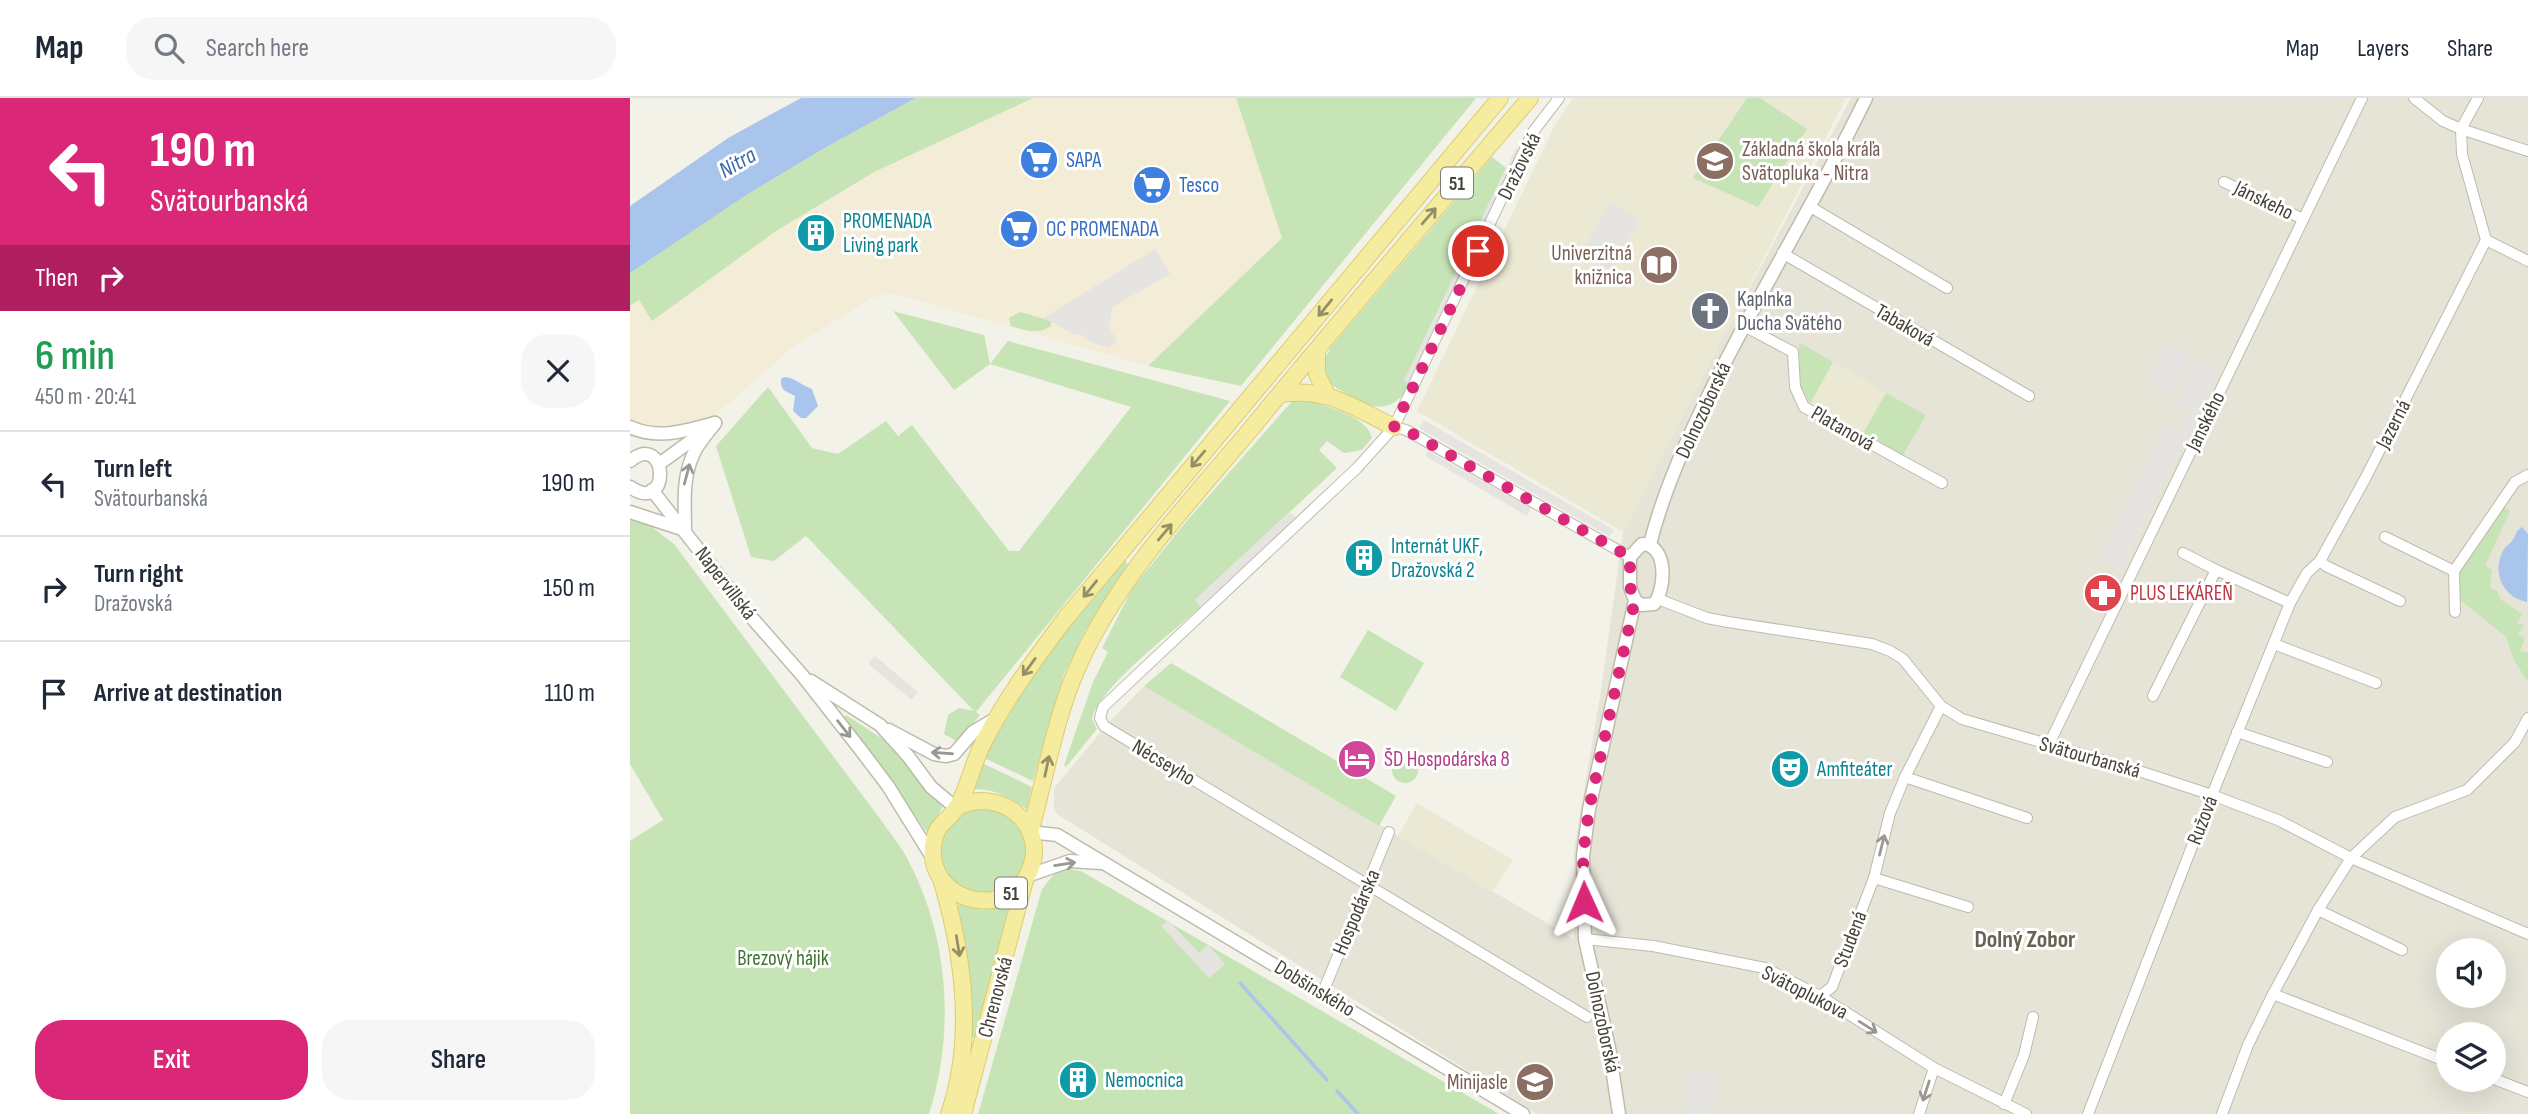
<!DOCTYPE html>
<html lang="en">
<head>
<meta charset="utf-8">
<style>
  :root { --surface:#fff; --page:#f6f6f7; --text:#1f2937; --muted:#747a83; --line:#e0e1e3; --accent:#db2777 }
  body { margin:0; font-family:"Sofia Sans Condensed",sans-serif; background:var(--page); color:var(--text); height:100vh; display:flex; flex-direction:column; font-size:26px; white-space:nowrap }
  * { box-sizing:border-box; margin:0 }
  p { font-size:23px; color:var(--muted) }
  .icon { flex:none; width:38px; height:38px; fill:none; stroke:currentColor; stroke-width:2; stroke-linecap:round; stroke-linejoin:round }
  .map { position:relative; flex:1; overflow:hidden }
  .sheet { display:flex; flex-direction:column; background:var(--surface); width:630px }
  .sheet>* { flex:none }
  .hud { background:#db2777; color:#fff; overflow:hidden }
  .tools { position:absolute; left:1806px; top:840px; display:grid; gap:14px }
  .tools a { display:grid; place-items:center; width:70px; height:70px; border-radius:50%; background:var(--surface); box-shadow:0 7px 28px #0002; font-size:35px }
  .pin { position:absolute; display:grid; place-items:center; width:60px; height:60px; color:#fff; margin:-30px; border:4px solid #fff; border-radius:50%; box-shadow:0 2px 7px #0007 }
  .me { position:absolute; width:77px; margin:-38px; rotate:359deg; stroke-linejoin:round; filter:drop-shadow(0 0 5px #0008) }
  .turn { display:flex; align-items:center; gap:24px; height:147px; padding:0 35px; font-size:32px }
  .turn .icon { width:91px; height:91px; stroke-width:2.5 }
  .turn b { display:block; font-size:49px; line-height:60px }
  .then { display:flex; align-items:center; height:66px; padding:0 35px; background:#0003; gap:14px; font-size:26px }
  .round { display:grid; place-items:center; flex:none; width:74px; height:74px; border-radius:28px; background:var(--page) }
  .overview { display:flex; align-items:center; justify-content:space-between; height:119px; padding:0 35px }
  h1 { font-size:42px; font-weight:600; line-height:52px; color:#1e9e55 }
  .action { display:flex; gap:14px; margin-top:auto; padding:14px 35px }
  .action a { flex:1; height:80px; border-radius:28px; background:var(--accent); color:#fff; font-size:28px; font-weight:600; line-height:80px; text-align:center }
  .action a+a { background:var(--page); color:var(--text) }
  ul { padding:0; list-style:none }
  li { display:flex; align-items:center; gap:21px; height:105px; padding:0 35px; border-top:2px solid var(--line) }
  li div { flex:1 }
  li b { display:block; font-size:26px }
  li em { font-style:normal }
  header { display:flex; align-items:center; gap:42px; box-sizing:border-box; height:98px; padding:0 35px; background:var(--surface); border-bottom:2px solid var(--line) }
  header strong { font-size:33px }
  nav { display:flex; gap:38px; margin-inline-start:auto; font-size:24px }
  .search { width:490px; height:63px; background:var(--page); display:flex; align-items:center; gap:18px; box-sizing:border-box; padding:0 24px; border-radius:28px; color:var(--muted); font-size:26px }
  main { display:flex; flex:1; min-height:0 }
  .map>svg:first-child { display:block }
  .residential { fill:#e6e4d7; fill-rule:evenodd }
  .commercial { fill:#f3ecd6 }
  .education { fill:#ebe8d4 }
  .green { fill:#c6e4b5 }
  .parking { fill:#e5e4e0 }
  .water { fill:#aac5eb }
  .lines { fill:none; stroke-linecap:round; stroke-linejoin:round }
  .stream { stroke:#aac5eb; stroke-width:3.5 }
  .minor-casing { stroke:#bebbac; stroke-width:12 }
  .tertiary-casing { stroke:#bebbac; stroke-width:15 }
  .primary-casing { stroke:#dacc6f; stroke-width:18 }
  .minor { stroke:#fff; stroke-width:10 }
  .tertiary { stroke:#fff; stroke-width:12 }
  .primary { stroke:#f6ec9f; stroke-width:16 }
  .oneway { stroke:#958f66 }
  .oneway2 { stroke:#999892 }
  .route { stroke:#db2777; stroke-width:12; stroke-dasharray:0 21.6 }
  .labels { text-anchor:middle; stroke-width:6; stroke-linejoin:round; paint-order:stroke }
  .shield { fill:#fff; stroke:#7e7b74; stroke-width:2 }
  .shield-label { font-size:19px; font-weight:bold; fill:#464338 }
  .education-label { font-size:21px; fill:#785e54; stroke:#fff; text-anchor:end }
  .shop-label { font-size:21px; fill:#366cbe; stroke:#fff; text-anchor:start }
  .street-label { font-size:21px; fill:#464338; stroke:#fff }
  .culture-label { font-size:21px; fill:#0d838f; stroke:#fff; text-anchor:start }
  .worship-label { font-size:21px; fill:#5b616d; stroke:#fff; text-anchor:start }
  .health-label { font-size:21px; fill:#be3a42; stroke:#fff; text-anchor:start }
  .hotel-label { font-size:21px; fill:#b23c85; stroke:#fff; text-anchor:start }
  .park-label { font-size:21px; fill:#3d732f; stroke:#fff }
  .water-label { font-size:23px; font-style:italic; fill:#3967a9; stroke:#fff }
  .quarter-label { font-size:24px; font-weight:bold; fill:#686250; stroke:#fff }
</style>
</head>
<body>
<header>
<strong>Map</strong>
<div class="search"><svg class="icon" aria-label="search" viewBox="0 0 24 24"><circle cx="10" cy="10" r="6"/><path d="M15 15l6 6"/></svg>Search here</div>
<nav><a>Map</a><a>Layers</a><a>Share</a></nav>
</header>
<main>
<section class="sheet">
<div class="hud">
<div class="turn"><svg class="icon" aria-label="left" viewBox="0 0 24 24"><path d="M17 20v-9H6M10 6l-5 5 5 5"/></svg><div><b>190 m</b>Svätourbanská</div></div>
<div class="then">Then<svg class="icon" aria-label="right" viewBox="0 0 24 24"><path d="M7 20v-9h11M14 6l5 5-5 5"/></svg></div>
</div>
<div class="overview"><div><h1>6 min</h1><p>450 m · 20:41</p></div><a class="round"><svg class="icon" aria-label="close" viewBox="0 0 24 24"><path d="M6 6l12 12M18 6L6 18"/></svg></a></div>
<ul>
<li><svg class="icon" aria-label="left" viewBox="0 0 24 24"><path d="M17 20v-9H6M10 6l-5 5 5 5"/></svg><div><b>Turn left</b><p>Svätourbanská</p></div><em>190 m</em></li>
<li><svg class="icon" aria-label="right" viewBox="0 0 24 24"><path d="M7 20v-9h11M14 6l5 5-5 5"/></svg><div><b>Turn right</b><p>Dražovská</p></div><em>150 m</em></li>
<li><svg class="icon" aria-label="arrive" viewBox="0 0 24 24"><path d="M6 21V4h12l-3 4 3 4H6"/></svg><div><b>Arrive at destination</b></div><em>110 m</em></li>
</ul>
<div class="action"><a>Exit</a><a>Share</a></div>
</section>
<div class="map">
<svg width="1898" height="1016" viewBox="0 0 1898 1016">
  <rect width="100%" height="100%" fill="#f3f2e9"/>
  <path class="residential" d="M1221,0H1898V1016H907L427,716L424,710V690L481,622L514,588L944,841V752L971,593L993,434L1089,247ZM1818,852H1864V898H1818ZM1818,936H1864V982H1818Z"/>
  <polygon class="commercial" points="343,0 606,0 652,140 518,268 261,195 239,201 161,251 86,316 73,324 56,329 13,330 0,324 0,208 50,172"/>
  <g class="education">
    <polygon points="943,0 1216,0 993,434 787,313 925,27"/>
    <polygon points="1168,244 1296,317 1272,360 1180,306 1170,286"/>
    <polygon points="787,705 883,762 862,794 768,738"/>
  </g>
  <g class="green">
    <polygon points="286,0 403,0 244,74 146,133 22,223 9,202 0,208 0,175 118,96 198,48"/>
    <polygon points="606,0 846,0 611,288 518,268 652,140"/>
    <polygon points="1117,0 1130,0 1177,31 1128,109 1063,80"/>
    <path d="M862,59L876,70L774,283L779,286C758,329 725,300 695,283L691,268L701,249Z"/>
    <polygon points="263,213 354,237 360,266 378,243 600,303 346,614 350,617 328,644 314,636 318,617 329,610 344,613 176,438 144,463 121,459 86,348 138,289 182,350 208,356 256,323 268,338 282,327 379,453 389,453 501,309 360,266 324,292"/>
    <path d="M390,214L421,223V228C409,237 394,232 381,228L379,220Z"/>
    <polygon points="1169,244 1203,264 1180,306 1170,286"/>
    <polygon points="1256,295 1296,317 1272,359 1233,336"/>
    <path d="M676,301C695,309 738,318 742,340L732,352L714,355L697,343L689,352L707,370L565,502L571,509C544,533 470,588 462,621L467,631L436,669L434,667L463,584L478,554L472,550L502,491L554,426L663,302Z"/>
    <polygon points="1874,409 1880,413 1855,468 1862,472 1860,487 1862,491 1867,492 1870,501 1892,516 1887,525 1894,527 1888,536 1895,540 1890,553 1898,554 1898,584 1884,562 1876,539 1827,499 1827,475"/>
    <path d="M0,412L44,446L251,722C260,736 273,750 280,766C319,842 325,935 299,1016H0V743L33,722L0,666Z"/>
    <polygon points="495,462 498,467 455,533 434,576 403,683 352,659 378,614 415,559"/>
    <polygon points="738,532 794,565 766,613 710,579"/>
    <polygon points="541,565 766,698 749,728 514,588"/>
    <polygon points="216,617 268,651 286,680 302,698 314,705 299,737 260,682 213,620"/>
    <circle cx="775" cy="672" r="13"/>
    <path d="M350,664L402,689L397,711C377,699 362,688 339,692Z"/>
    <circle cx="354" cy="754" r="43"/>
    <polygon points="438,771 451,773 869,1016 348,1016 412,791 425,775"/>
    <path d="M382,804L347,941L340,938C341,890 337,855 327,808L330,806L353,812Z"/>
  </g>
  <g class="parking">
    <polygon points="886,50 891,52 779,286 774,283"/>
    <polygon points="980,104 1010,121 981,172 951,155"/>
    <polygon points="525,151 540,176 482,209 479,228 487,244 478,250 463,245 452,237 444,236 414,220"/>
    <polygon points="1536,244 1562,257 1541,298 1515,285"/>
    <polygon points="1566,262 1589,273 1490,473 1467,461 1534,327 1547,332 1556,314 1543,307"/>
    <polygon points="794,322 984,432 980,439 789,330"/>
    <polygon points="798,353 901,410 897,418 795,358"/>
    <polygon points="660,414 667,421 571,509 565,502"/>
    <polygon points="245,558 288,594 282,602 238,566"/>
    <polygon points="538,822 569,855 578,847 595,866 579,880 531,828"/>
    <polygon points="1056,973 1090,977 1083,1016 1057,1016"/>
  </g>
  <g class="water">
    <polygon points="171,0 286,0 198,48 118,96 0,175 0,108 98,40"/>
    <path d="M154,279C165,279 172,288 182,291L188,308L176,320H171L163,313L165,298C156,293 150,293 151,281Z"/>
    <path d="M1892,429L1898,436L1897,504C1872,499 1861,473 1874,451C1876,448 1880,446 1882,443C1887,437 1884,434 1892,429Z"/>
  </g>
  <g class="lines">
    <g class="stream">
      <polyline points="610,885 697,982"/>
      <polyline points="707,993 728,1016"/>
    </g>
    <g class="minor-casing">
      <g id="minor">
        <polyline points="929,0 903,34 764,329 727,370 473,609 470,620 474,628 957,919"/>
        <polyline points="1784,0 1813,23 1831,31 1898,53"/>
        <polyline points="1594,84 1673,121"/>
        <polyline points="1179,108 1317,190"/>
        <polyline points="1856,142 1898,163"/>
        <polyline points="1152,155 1399,298"/>
        <polyline points="1114,228 1163,254 1165,289 1174,309 1312,385"/>
        <polyline points="764,329 776,332 1000,459"/>
        <polyline points="1755,439 1824,473"/>
        <polyline points="1553,455 1586,472"/>
        <polyline points="1690,463 1696,468 1770,503"/>
        <polyline points="1028,501 1077,520 1098,524 1242,546 1260,553 1273,561 1311,608 1332,621 1506,672 1582,697 1648,722 1721,760 1898,836"/>
        <polyline points="1825,514 1824,473 1885,384 1898,377"/>
        <polyline points="1644,546 1746,585"/>
        <polyline points="1523,598 1586,472 1660,505"/>
        <polyline points="1607,634 1697,664"/>
        <polyline points="1419,646 1732,0"/>
        <polyline points="1275,679 1397,720"/>
        <polyline points="1244,780 1338,809"/>
        <polyline points="1688,812 1772,852"/>
        <polyline points="955,841 1023,848 1135,870 1190,898 1304,970 1396,1016"/>
        <polyline points="693,894 759,734"/>
        <polyline points="1643,896 1818,964"/>
        <polyline points="1190,898 1202,889 1244,780 1260,715 1275,679 1311,608"/>
        <polyline points="1864,981 1898,994"/>
        <polyline points="1374,1006 1394,957 1403,919"/>
        <polyline points="1289,1016 1304,970"/>
        <polyline points="1458,1016 1582,697 1660,505 1677,475 1690,463 1736,379 1856,142 1832,56 1831,31 1848,0"/>
        <polyline points="1592,1016 1618,947 1643,896 1688,812 1721,760 1765,719 1837,692 1885,644 1898,620"/>
      </g>
    </g>
    <g class="tertiary-casing">
      <g id="tertiary">
        <path d="M0,329C28,342 56,333 85,325"/>
        <path d="M0,363C38,332 42,418 0,389"/>
        <polyline points="29,366 76,332"/>
        <polyline points="22,392 122,520 172,577 230,651 258,688 304,762"/>
        <polyline points="0,414 52,431"/>
        <path d="M55,433C55,407 52,381 63,357C67,346 78,335 85,325"/>
        <path d="M1020,446C1034,391 1058,339 1083,288C1131,191 1189,98 1236,0"/>
        <polyline points="181,583 250,627 278,658 301,689 326,710"/>
        <polyline points="259,632 304,656 316,658 324,656 343,634 365,621"/>
        <polyline points="400,734 427,737 893,1016"/>
        <polyline points="397,778 440,763 471,765"/>
        <path d="M989,1016L979,950L955,841L953,758L959,711L1005,502L1000,489V459L1012,446C1038,447 1036,490 1024,506L1011,507L1005,502"/>
      </g>
    </g>
    <g class="primary-casing">
      <g id="primary">
        <polyline points="687,252 687,276 697,297"/>
        <path d="M650,296C697,289 723,309 764,329"/>
        <path d="M326,710C367,687 419,725 400,772C379,824 298,805 303,749C305,725 317,725 327,709C338,691 343,665 353,645C376,600 405,561 435,521L870,0"/>
        <path d="M400,734C416,678 425,619 449,566C489,478 558,406 620,332C712,220 806,110 900,0"/>
        <path d="M312,784C334,859 345,941 319,1016"/>
        <polyline points="333,1016 395,782"/>
      </g>
    </g>
    <use href="#minor" class="minor"/>
    <use href="#tertiary" class="tertiary"/>
    <use href="#primary" class="primary"/>
  </g>
  <defs><path id="oneway-shaft" d="M-6 0H5M1.5-3L5.5 0L1.5 3" fill="none" stroke-width="1.6" stroke-linecap="round" stroke-linejoin="round" transform="scale(1.75)"/></defs>
  <g class="oneway">
    <use href="#oneway-shaft" transform="translate(799 118) rotate(-49)"/>
    <use href="#oneway-shaft" transform="translate(695 210) rotate(129)"/>
    <use href="#oneway-shaft" transform="translate(568 361) rotate(130)"/>
    <use href="#oneway-shaft" transform="translate(535 434) rotate(-50)"/>
    <use href="#oneway-shaft" transform="translate(460 491) rotate(129)"/>
    <use href="#oneway-shaft" transform="translate(399 569) rotate(126)"/>
    <use href="#oneway-shaft" transform="translate(417 668) rotate(-78)"/>
    <use href="#oneway-shaft" transform="translate(328 848) rotate(81)"/>
  </g>
  <g class="oneway2">
    <use href="#oneway-shaft" transform="translate(57 376) rotate(-75)"/>
    <use href="#oneway-shaft" transform="translate(214 631) rotate(52)"/>
    <use href="#oneway-shaft" transform="translate(312 655) rotate(-176)"/>
    <use href="#oneway-shaft" transform="translate(1252 747) rotate(-76)"/>
    <use href="#oneway-shaft" transform="translate(435 766) rotate(-9)"/>
    <use href="#oneway-shaft" transform="translate(1238 929) rotate(32)"/>
    <use href="#oneway-shaft" transform="translate(1296 993) rotate(108)"/>
  </g>
  <g class="lines">
    <polyline class="route" points="848,153 764,329 776,332 1000,459 1000,489 1005,502 959,711 953,758 954,804"/>
  </g>
  <defs>
    <g id="supermarket-disc" transform="scale(2.0125)"><circle r="9.5" fill="#3f7fe0" stroke="#fff"/><path d="M-6-5.5h2.5l.6 2H6L4.5 2H-2.5L-4.4-4H-6ZM-1.5 3.2a1.3 1.3 0 1 0 .1 0ZM3 3.2a1.3 1.3 0 1 0 .1 0Z" fill="#fff"/></g>
    <g id="school-disc" transform="scale(2.0125)"><circle r="9.5" fill="#8d6e63" stroke="#fff"/><path d="M0-5L7-2L0 1L-7-2ZM-4 1L0 2.5L4 1V4Q0 6-4 4Z" fill="#fff"/></g>
    <g id="building-disc" transform="scale(2.0125)"><circle r="9.5" fill="#0f9aa8" stroke="#fff"/><path d="M-4-6H4V6H1V3H-1V6H-4ZM-2.5-4.3h1.7v1.8h-1.7ZM.8-4.3h1.7v1.8H.8ZM-2.5-1h1.7V.8h-1.7ZM.8-1h1.7V.8H.8Z" fill="#fff"/></g>
    <g id="library-disc" transform="scale(2.0125)"><circle r="9.5" fill="#8d6e63" stroke="#fff"/><path d="M-6-4Q-3-5.5-.7-3.5V5Q-3 3-6 4ZM6-4Q3-5.5 .7-3.5V5Q3 3 6 4Z" fill="#fff"/></g>
    <g id="church-disc" transform="scale(2.0125)"><circle r="9.5" fill="#6b7280" stroke="#fff"/><path d="M-1.2-6h2.4v3.5h3.3v2.4h-3.3V6h-2.4V-.1h-3.3v-2.4h3.3Z" fill="#fff"/></g>
    <g id="pharmacy-disc" transform="scale(2.0125)"><circle r="9.5" fill="#e0444e" stroke="#fff"/><path d="M-2-6h4v4h4v4h-4v4h-4v-4h-4v-4h4Z" fill="#fff"/></g>
    <g id="hotel-disc" transform="scale(2.0125)"><circle r="9.5" fill="#d1479c" stroke="#fff"/><path d="M-6-4.5h1.5V1H6V5H4.5V3h-9V5H-6ZM-4 0a1.8 1.8 0 1 1 3.6 0ZM.5 0V-2.5h3Q6-2.5 6 0Z" fill="#fff"/></g>
    <g id="theatre-disc" transform="scale(2.0125)"><circle r="9.5" fill="#0f9aa8" stroke="#fff"/><path d="M-5-5.5Q0-4 5-5.5V0Q5 5 0 6Q-5 5-5 0ZM-3.3-2.5H-1v1.5H-3.3ZM1-2.5H3.3v1.5H1ZM-2.8 1Q0 5.5 2.8 1Z" fill="#fff"/></g>
  </defs>
  <g fill-rule="evenodd">
    <use href="#supermarket-disc" x="409" y="62"/>
    <use href="#school-disc" x="1085" y="63"/>
    <use href="#supermarket-disc" x="522" y="87"/>
    <use href="#supermarket-disc" x="389" y="131"/>
    <use href="#building-disc" x="186" y="135"/>
    <use href="#library-disc" x="1029" y="167"/>
    <use href="#church-disc" x="1080" y="213"/>
    <use href="#building-disc" x="734" y="460"/>
    <use href="#pharmacy-disc" x="1473" y="495"/>
    <use href="#hotel-disc" x="727" y="661"/>
    <use href="#theatre-disc" x="1160" y="671"/>
    <use href="#building-disc" x="448" y="982"/>
    <use href="#school-disc" x="905" y="984"/>
  </g>
  <g class="labels">
    <g class="shield">
      <rect x="811" y="69.5" width="32" height="31" rx="5"/>
      <rect x="365" y="779.5" width="32" height="31" rx="5"/>
    </g>
    <g class="shield-label">
      <text x="827" y="92">51</text>
      <text x="381" y="802">51</text>
    </g>
    <g class="education-label">
      <text x="1112" y="58" text-anchor="start">Základná škola kráľa<tspan x="1112" dy="24">Svätopluka - Nitra</tspan></text>
      <text x="1002" y="162">Univerzitná<tspan x="1002" dy="24">knižnica</tspan></text>
      <text x="878" y="991">Minijasle</text>
    </g>
    <g class="shop-label">
      <text x="436" y="69">SAPA</text>
      <text x="549" y="94">Tesco</text>
      <text x="416" y="138">OC PROMENADA</text>
    </g>
    <g class="street-label">
      <text transform="translate(889 68) rotate(-64)" y="7">Dražovská</text>
      <text transform="translate(1634 102) rotate(26)" y="7">Jánskeho</text>
      <text transform="translate(1275 227) rotate(30)" y="7">Tabaková</text>
      <text transform="translate(1073 312) rotate(-65)" y="7">Dolnozoborská</text>
      <text transform="translate(1575 323) rotate(-64)" y="7">Janského</text>
      <text transform="translate(1763 326) rotate(-63)" y="7">Jazerná</text>
      <text transform="translate(1213 330) rotate(30)" y="7">Platanová</text>
      <text transform="translate(96 485) rotate(52)" y="7">Napervillská</text>
      <text transform="translate(1460 659) rotate(16)" y="7">Svätourbanská</text>
      <text transform="translate(534 664) rotate(31)" y="7">Nécseyho</text>
      <text transform="translate(1572 722) rotate(-69)" y="7">Ružová</text>
      <text transform="translate(726 814) rotate(-67)" y="7">Hospodárska</text>
      <text transform="translate(1220 841) rotate(-69)" y="7">Studená</text>
      <text transform="translate(685 890) rotate(31)" y="7">Dobšinského</text>
      <text transform="translate(1175 894) rotate(27)" y="7">Svätoplukova</text>
      <text transform="translate(365 899) rotate(-75)" y="7">Chrenovská</text>
      <text transform="translate(973 924) rotate(78)" y="7">Dolnozoborská</text>
    </g>
    <g class="culture-label">
      <text x="213" y="130">PROMENADA<tspan x="213" dy="24">Living park</tspan></text>
      <text x="761" y="455">Internát UKF,<tspan x="761" dy="24">Dražovská 2</tspan></text>
      <text x="1187" y="678">Amfiteáter</text>
      <text x="475" y="989">Nemocnica</text>
    </g>
    <g class="worship-label">
      <text x="1107" y="208">Kaplnka<tspan x="1107" dy="24">Ducha Svätého</tspan></text>
    </g>
    <g class="health-label">
      <text x="1500" y="502">PLUS LEKÁREŇ</text>
    </g>
    <g class="hotel-label">
      <text x="754" y="668">ŠD Hospodárska 8</text>
    </g>
    <g class="park-label">
      <text x="153" y="867">Brezový hájik</text>
    </g>
    <g class="water-label">
      <text transform="translate(107 64) rotate(-30)" y="8">Nitra</text>
    </g>
    <g class="quarter-label">
      <text x="1395" y="849">Dolný Zobor</text>
    </g>
  </g>
</svg>
<div class="tools">
<a><svg class="icon" aria-label="sound" viewBox="0 0 24 24"><path d="M4 9h4l5-4v14l-5-4H4zM17 9q2 3 0 6"/></svg></a>
<a><svg class="icon" aria-label="layers" viewBox="0 0 24 24"><path d="M12 4l9 5-9 5-9-5zM3 14l9 5 9-5"/></svg></a>
</div>
<div class="pin" style="left:848px;top:153px;background:#d93025"><svg class="icon" aria-label="arrive" viewBox="0 0 24 24"><path d="M6 21V4h12l-3 4 3 4H6"/></svg></div>
<svg class="me" style="left:954px;top:804px" viewBox="-20 -20 40 40"><path d="M0-17L14 15 0 8-14 15z" fill="#db2777" stroke="#fff" stroke-width="4"/></svg>
</div>
</main>
</body>
</html>
